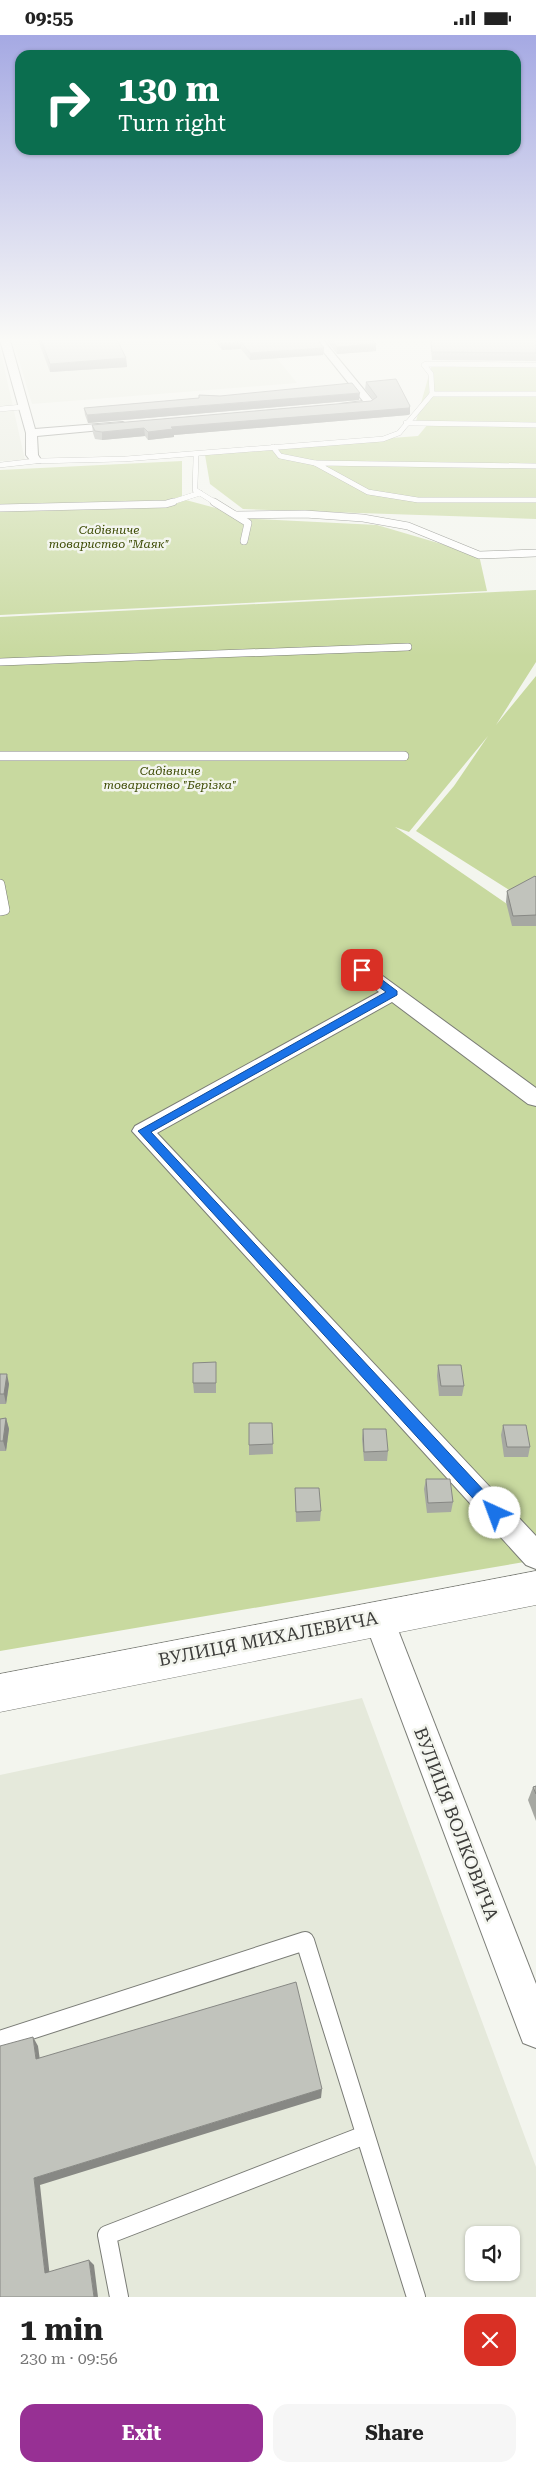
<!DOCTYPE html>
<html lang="en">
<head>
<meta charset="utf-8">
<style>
  :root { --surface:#fff; --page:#f6f6f6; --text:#222; --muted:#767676; --accent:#973094 }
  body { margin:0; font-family:"Roboto Serif",serif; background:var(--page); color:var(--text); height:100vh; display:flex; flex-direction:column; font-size:19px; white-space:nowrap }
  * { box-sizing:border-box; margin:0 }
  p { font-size:16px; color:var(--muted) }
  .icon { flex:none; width:28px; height:28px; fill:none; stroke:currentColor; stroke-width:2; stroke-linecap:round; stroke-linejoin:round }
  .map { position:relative; height:2262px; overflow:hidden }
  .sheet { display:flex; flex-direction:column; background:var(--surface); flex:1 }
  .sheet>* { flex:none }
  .banner { position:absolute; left:15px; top:15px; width:506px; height:105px; border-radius:15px; box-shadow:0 1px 4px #0004; background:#0b6e4f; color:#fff; overflow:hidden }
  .tools { position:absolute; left:465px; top:2191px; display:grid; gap:10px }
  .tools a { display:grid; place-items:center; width:55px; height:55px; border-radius:10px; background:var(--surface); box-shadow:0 1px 4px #0004; font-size:25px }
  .pin { position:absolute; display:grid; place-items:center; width:42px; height:42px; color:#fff; margin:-21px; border-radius:10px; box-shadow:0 2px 8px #0006 }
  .me { position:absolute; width:55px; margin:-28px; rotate:317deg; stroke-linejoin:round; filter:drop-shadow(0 0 4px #0008) }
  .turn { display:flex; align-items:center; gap:18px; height:105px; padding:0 20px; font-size:22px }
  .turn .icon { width:65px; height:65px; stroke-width:2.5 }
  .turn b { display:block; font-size:35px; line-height:42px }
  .round { display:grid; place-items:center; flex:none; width:52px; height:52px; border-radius:15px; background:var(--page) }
  .head { display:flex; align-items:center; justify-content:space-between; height:85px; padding:0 20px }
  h1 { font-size:30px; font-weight:700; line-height:38px }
  .button { display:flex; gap:10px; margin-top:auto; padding:10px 20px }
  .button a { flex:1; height:58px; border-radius:15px; background:var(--accent); color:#fff; font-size:20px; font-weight:700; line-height:58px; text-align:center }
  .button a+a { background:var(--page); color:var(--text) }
  .status { display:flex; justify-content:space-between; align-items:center; height:35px; padding:0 25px; background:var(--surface); direction:ltr }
  .status svg { height:14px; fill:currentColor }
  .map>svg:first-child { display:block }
  .built { fill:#e5e9db; fill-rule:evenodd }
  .green { fill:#c8d99f }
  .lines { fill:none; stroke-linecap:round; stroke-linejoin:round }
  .lane-far3-casing { stroke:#7a7c76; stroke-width:5.5 }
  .lane-far2-casing { stroke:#7a7c76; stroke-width:8 }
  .lane-far1-casing { stroke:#7a7c76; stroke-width:10 }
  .lane-casing { stroke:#7a7c76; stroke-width:20 }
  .street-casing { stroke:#7a7c76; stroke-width:2 }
  .secondary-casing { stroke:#7a7c76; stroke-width:1 }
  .lane-far3 { stroke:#fff; stroke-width:5 }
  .lane-far2 { stroke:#fff; stroke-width:7 }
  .lane-far1 { stroke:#fff; stroke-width:9 }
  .lane { stroke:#fff; stroke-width:18 }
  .street { fill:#fff; fill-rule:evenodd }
  .secondary { fill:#fff; fill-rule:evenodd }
  .wall { fill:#a6a8a2 }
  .shaded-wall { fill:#878884 }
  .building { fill:#c1c3bc; stroke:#878884 }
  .route { fill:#1a73e8; stroke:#114b97 }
  .labels { text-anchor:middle; stroke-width:5; stroke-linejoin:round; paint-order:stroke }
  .far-park-label { font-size:12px; font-style:italic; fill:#3c4a03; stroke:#f3f5ee }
  .near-street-label { font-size:18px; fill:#3d3d3b; stroke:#f3f5ee }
</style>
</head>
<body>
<div class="status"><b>09:55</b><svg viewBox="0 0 49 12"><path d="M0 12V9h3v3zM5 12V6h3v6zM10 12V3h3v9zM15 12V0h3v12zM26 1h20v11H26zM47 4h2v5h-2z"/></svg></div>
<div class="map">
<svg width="536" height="2262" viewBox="0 0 536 2262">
  <rect width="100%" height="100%" fill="#f3f5ee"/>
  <g class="built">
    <polygon points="13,305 262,305 297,348 32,369"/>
    <polygon points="0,314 25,425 0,426"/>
    <path d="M362,1663L536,2132V2262H0V1740ZM474,2200H511V2238H474Z"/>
  </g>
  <g class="green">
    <polygon points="432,329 536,330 536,388 416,386"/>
    <polygon points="428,389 536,391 536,484 243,474 210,449 205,420 273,412 418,401"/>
    <polygon points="182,426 182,464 257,484 377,490 479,520 487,556 0,580 0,435"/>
    <polygon points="536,555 536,627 496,690 536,641 536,872 416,796 454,751 488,701 409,797 395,792 536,889 536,1525 0,1616 0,582"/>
  </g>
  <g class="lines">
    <g class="lane-far3-casing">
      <g id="lane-far3">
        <polyline points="432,359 431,339 424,330 426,329 536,330"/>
        <polyline points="0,374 22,372"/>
        <polyline points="406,388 536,390"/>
        <polyline points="273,412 280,421 315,428"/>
        <polyline points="196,419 195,455 216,468"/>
        <polyline points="0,430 36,426 125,424 383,404 399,398 432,359 536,359"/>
        <polyline points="536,431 315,428 368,457 418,465 536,465"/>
        <polyline points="169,468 200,458"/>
      </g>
    </g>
    <g class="lane-far2-casing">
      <g id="lane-far2">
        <polyline points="214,467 248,488 244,506"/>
        <polyline points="0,473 166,469 173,467"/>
        <polyline points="236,480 305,479 363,483 408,491 479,520 536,518"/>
        <polyline points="0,627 408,612"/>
      </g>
    </g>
    <g class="lane-far1-casing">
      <g id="lane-far1">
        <polyline points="0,721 404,721"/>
        <polyline points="0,849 5,875 0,876"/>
      </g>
    </g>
    <g class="lane-casing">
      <g id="lane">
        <polyline points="0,2005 305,1906 416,2262"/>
        <polyline points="119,2262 107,2200 365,2100"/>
      </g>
    </g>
    <g class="street-casing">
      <g id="street">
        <polygon points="0,305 10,305 35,394 123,387 128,390 123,393 37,401 38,420 42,426 40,428 32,428 26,420 26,398"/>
        <polygon points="314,305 323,305 374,367 374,371 340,373 340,369 363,366"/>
        <polygon points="362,929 369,931 536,1053 536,1071 528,1069 392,967 157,1098 536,1501 536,1534 526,1530 132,1096 135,1091 379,957 352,935 355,931"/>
        <polygon points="378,1568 389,1572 393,1582 536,1949 536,2013 523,2008 518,1995 363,1582 367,1572"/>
      </g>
    </g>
    <g class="secondary-casing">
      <polygon id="secondary" points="536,1536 536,1570 0,1677 0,1639"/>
    </g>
    <use href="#lane-far3" class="lane-far3"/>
    <use href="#lane-far2" class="lane-far2"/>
    <use href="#lane-far1" class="lane-far1"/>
    <use href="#lane" class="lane"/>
    <use href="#street" class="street"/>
    <use href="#secondary" class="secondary"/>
  </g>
  <g class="wall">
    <polygon points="38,305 117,305 126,323 127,332 50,337"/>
    <polygon points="214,305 318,305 324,313 323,320 250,325 241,314 222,315"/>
    <polygon points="326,305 372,305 376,316 337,319"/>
    <polygon points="430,305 536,305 536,326 432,325"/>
    <polygon points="366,347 410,379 408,380 174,400 174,402 148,405 145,401 102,405 95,404 93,398 92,390 371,366 373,364 365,354"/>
    <polygon points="199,360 220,361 359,365 88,388 85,380 84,373 199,363"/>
    <polygon points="536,842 536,891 512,891 506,867 507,856"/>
    <polygon points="216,1327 216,1358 194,1358 193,1348"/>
    <polygon points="438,1330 464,1351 462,1361 439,1361 437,1341"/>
    <polygon points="0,1339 9,1349 6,1369 0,1369"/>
    <polygon points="6,1383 9,1394 6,1416 0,1416 0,1384"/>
    <polygon points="249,1388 272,1388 273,1419 249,1420"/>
    <polygon points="503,1390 530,1412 528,1422 504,1422 501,1400"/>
    <polygon points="363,1394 388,1416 387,1426 364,1426 362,1404"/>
    <polygon points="426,1444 453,1467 451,1477 427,1478 424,1454"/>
    <polygon points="295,1453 321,1476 320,1486 296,1487"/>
    <polygon points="536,1751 536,1786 528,1765 533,1752"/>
  </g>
  <g class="shaded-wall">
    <polygon points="241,307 241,314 222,315 221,308"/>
    <polygon points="376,309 376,316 337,319 337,312"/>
    <polygon points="324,313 323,320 250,325 250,318"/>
    <polygon points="126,323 127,332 50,337 50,329"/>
    <polygon points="360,358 359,365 88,388 87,380"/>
    <polygon points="410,371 410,379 408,380 174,400 174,402 148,405 148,397 171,392"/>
    <polygon points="144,393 145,401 102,405 102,397"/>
    <polygon points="7,1339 9,1349 6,1369 4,1359"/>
    <polygon points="6,1383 9,1394 6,1416 3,1406"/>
    <polygon points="33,2002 38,2011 41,2033 36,2024"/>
    <polygon points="322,2054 321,2063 40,2150 50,2243 45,2238 34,2143"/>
    <polygon points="89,2225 94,2230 98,2262 94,2262"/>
  </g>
  <g class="building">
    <polygon points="41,305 117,305 126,323 50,329"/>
    <polygon points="219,305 318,305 324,313 250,318 241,307 221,308"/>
    <polygon points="332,305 372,305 376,309 337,312"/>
    <polygon points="431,305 536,305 536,318 432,317"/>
    <polygon points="396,344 410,371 409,373 171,392 173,394 148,397 144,393 102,397 95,396 92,390 371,366 377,362 366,347"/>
    <polygon points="352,348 360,358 87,380 84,373 199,363 199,360 220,361"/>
    <polygon points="535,841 536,842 536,880 513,881 507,856"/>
    <polygon points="216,1327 216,1348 193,1348 193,1328"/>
    <polygon points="438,1330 461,1330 464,1351 441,1351"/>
    <polygon points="0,1339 7,1339 4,1359 0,1359"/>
    <polygon points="6,1383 3,1406 0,1406 0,1384"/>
    <polygon points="249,1388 272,1388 273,1409 249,1410"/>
    <polygon points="503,1390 526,1390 530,1412 507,1412"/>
    <polygon points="363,1394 386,1394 388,1416 364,1417"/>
    <polygon points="426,1444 450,1444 453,1467 428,1468"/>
    <polygon points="295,1453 319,1453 321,1476 296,1477"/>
    <polygon points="536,1751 536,1759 533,1752"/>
    <polygon points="296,1947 322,2054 34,2143 45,2238 89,2225 94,2262 0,2262 0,2011 33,2002 36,2024"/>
  </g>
  <linearGradient id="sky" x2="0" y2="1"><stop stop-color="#a5a9e3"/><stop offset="0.49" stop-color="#fafaf7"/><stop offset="1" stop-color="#fafaf7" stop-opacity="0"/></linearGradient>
  <rect width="536" height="622" fill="url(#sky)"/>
  <polygon class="route" points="358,932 365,932 397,956 397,960 151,1097 500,1473 502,1478 500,1482 495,1484 490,1482 138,1096 386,957 358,937"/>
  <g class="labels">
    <g class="far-park-label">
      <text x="109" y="499">Садівниче<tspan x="109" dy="14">товариство "Маяк"</tspan></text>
      <text x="170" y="740">Садівниче<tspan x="170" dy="14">товариство "Берізка"</tspan></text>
    </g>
    <g class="near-street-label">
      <text transform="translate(268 1604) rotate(-11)" y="6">ВУЛИЦЯ МИХАЛЕВИЧА</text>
      <text transform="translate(456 1789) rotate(69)" y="6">ВУЛИЦЯ ВОЛКОВИЧА</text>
    </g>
  </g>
</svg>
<div class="tools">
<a><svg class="icon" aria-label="sound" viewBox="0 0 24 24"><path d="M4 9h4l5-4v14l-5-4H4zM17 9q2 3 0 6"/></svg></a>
</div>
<div class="pin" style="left:362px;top:935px;background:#d93025"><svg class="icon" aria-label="arrive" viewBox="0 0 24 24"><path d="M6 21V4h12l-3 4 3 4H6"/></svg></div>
<svg class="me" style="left:495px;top:1478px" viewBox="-20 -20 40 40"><circle r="19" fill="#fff"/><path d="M0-13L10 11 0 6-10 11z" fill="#1a73e8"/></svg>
<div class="banner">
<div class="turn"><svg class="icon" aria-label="right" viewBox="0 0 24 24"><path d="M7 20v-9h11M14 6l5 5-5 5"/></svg><div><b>130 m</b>Turn right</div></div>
</div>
</div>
<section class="sheet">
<div class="head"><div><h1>1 min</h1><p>230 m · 09:56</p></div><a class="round" style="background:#d93025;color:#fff"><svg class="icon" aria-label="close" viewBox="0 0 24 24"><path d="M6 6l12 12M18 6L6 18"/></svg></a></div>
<div class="button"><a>Exit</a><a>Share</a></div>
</section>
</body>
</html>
